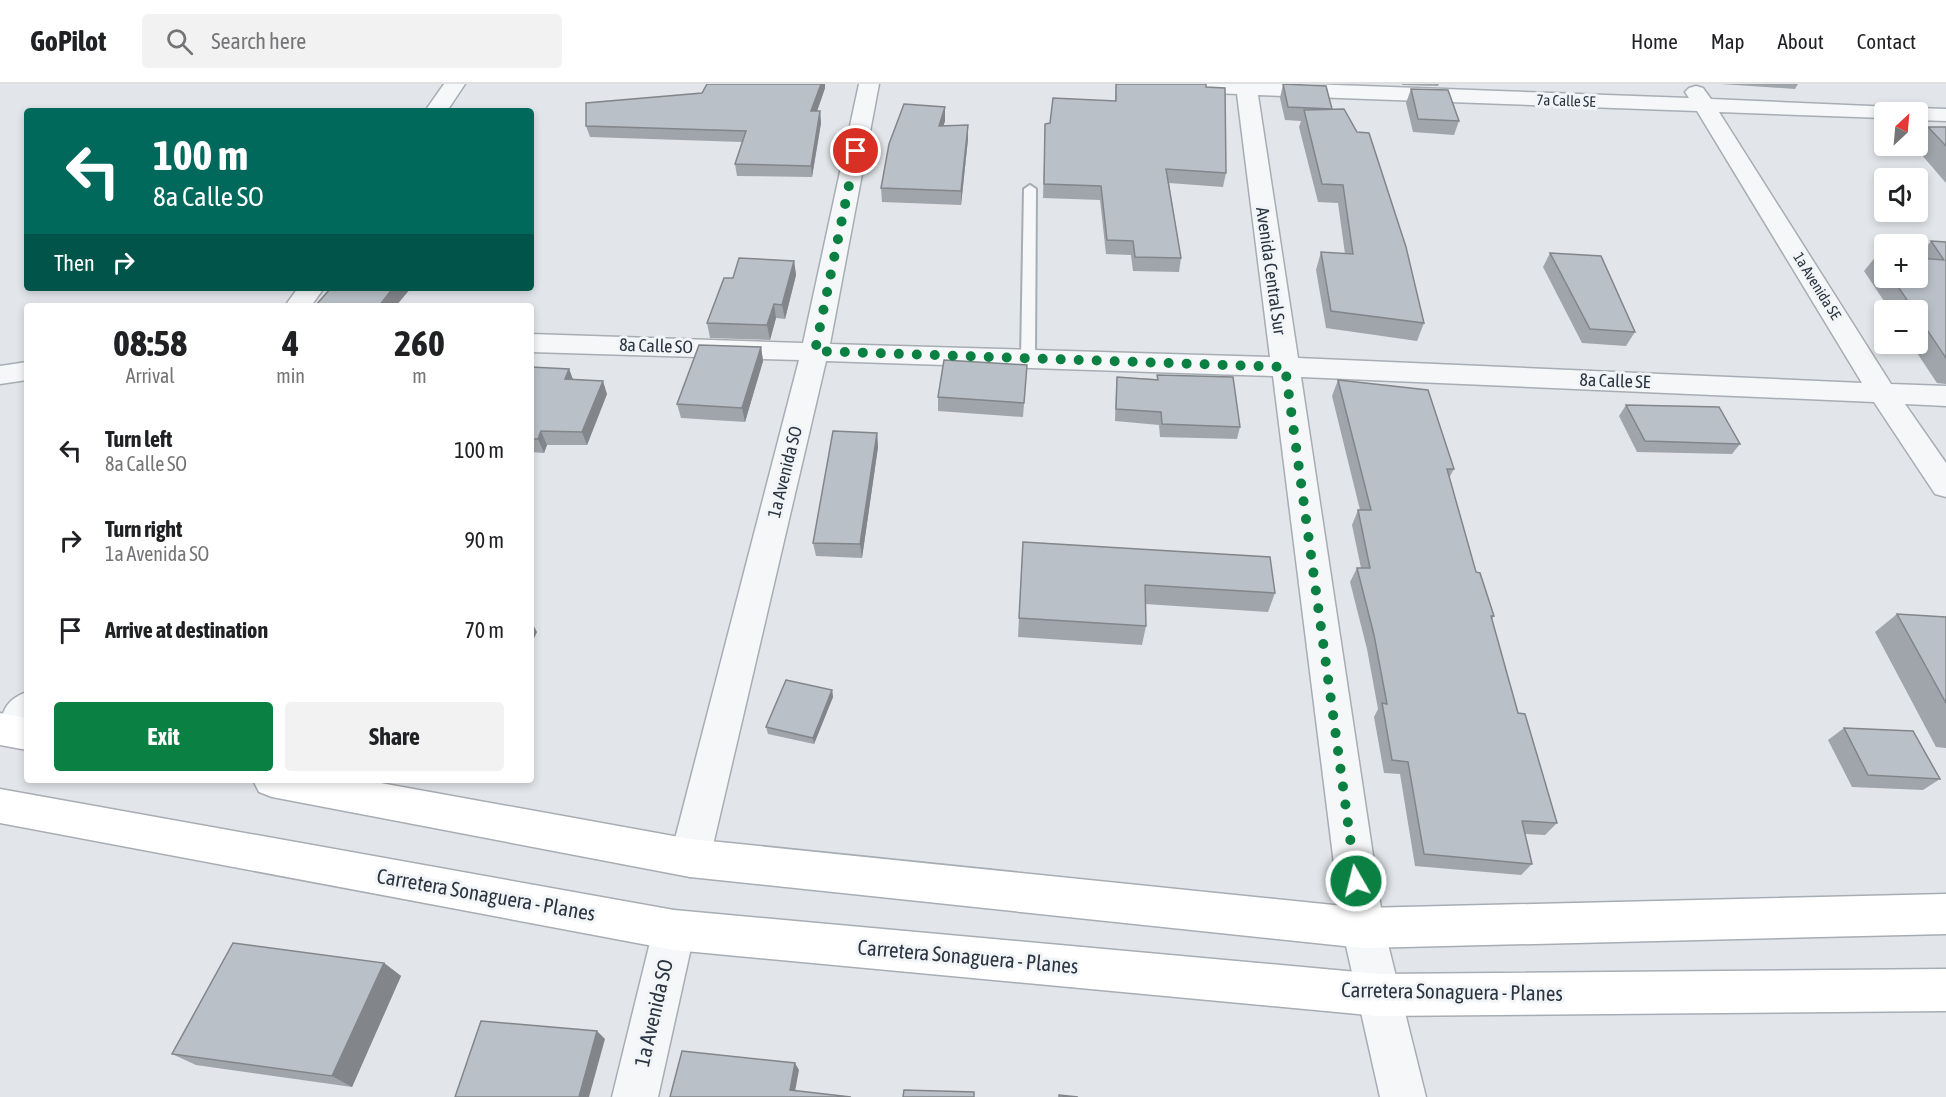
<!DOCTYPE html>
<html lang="en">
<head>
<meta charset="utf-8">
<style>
  :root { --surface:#fff; --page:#f2f2f2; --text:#202124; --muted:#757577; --line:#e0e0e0; --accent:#0b8043 }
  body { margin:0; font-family:"Asap Condensed",sans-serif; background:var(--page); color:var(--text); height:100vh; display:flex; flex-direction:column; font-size:22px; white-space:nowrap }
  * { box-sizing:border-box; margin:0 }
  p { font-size:20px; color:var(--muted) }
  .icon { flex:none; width:33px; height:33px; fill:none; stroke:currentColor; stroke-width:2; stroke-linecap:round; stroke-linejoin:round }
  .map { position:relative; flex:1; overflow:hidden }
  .details { position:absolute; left:24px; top:219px; width:510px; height:480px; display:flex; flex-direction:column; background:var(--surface); border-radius:6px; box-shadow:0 3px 9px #0003 }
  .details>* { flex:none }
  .guide { position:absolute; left:24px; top:24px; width:510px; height:183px; border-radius:6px; box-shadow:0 3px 9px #0003; background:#00695c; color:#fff; overflow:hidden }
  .needle { width:39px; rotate:26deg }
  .fabs { position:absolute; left:1874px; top:18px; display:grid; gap:12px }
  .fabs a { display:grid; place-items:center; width:54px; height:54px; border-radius:6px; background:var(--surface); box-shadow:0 3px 9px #0003; font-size:30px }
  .pin { position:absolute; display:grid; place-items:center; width:51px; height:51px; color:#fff; margin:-26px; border:3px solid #fff; border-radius:50%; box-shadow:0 2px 6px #0007 }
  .me { position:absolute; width:66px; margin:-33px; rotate:352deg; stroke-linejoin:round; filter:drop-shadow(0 0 4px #0008) }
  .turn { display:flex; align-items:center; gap:21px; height:126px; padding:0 30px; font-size:27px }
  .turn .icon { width:78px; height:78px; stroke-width:2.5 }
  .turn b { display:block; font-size:42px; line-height:51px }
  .then { display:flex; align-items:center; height:57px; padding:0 30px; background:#0003; gap:12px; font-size:22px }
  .eta { display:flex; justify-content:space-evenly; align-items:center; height:102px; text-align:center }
  .eta b { font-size:36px; font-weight:700; line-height:42px }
  .primary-button { display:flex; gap:12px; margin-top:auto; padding:12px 30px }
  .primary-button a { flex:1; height:69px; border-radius:6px; background:var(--accent); color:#fff; font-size:24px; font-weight:700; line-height:69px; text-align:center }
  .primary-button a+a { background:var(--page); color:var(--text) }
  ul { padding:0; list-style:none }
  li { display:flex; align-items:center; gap:18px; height:90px; padding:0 30px }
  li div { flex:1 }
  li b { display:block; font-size:22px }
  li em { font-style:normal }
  header { display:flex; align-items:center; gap:36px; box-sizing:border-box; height:84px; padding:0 30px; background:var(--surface); border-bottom:2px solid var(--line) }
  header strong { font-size:28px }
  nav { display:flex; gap:33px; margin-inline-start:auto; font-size:21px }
  .search { width:420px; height:54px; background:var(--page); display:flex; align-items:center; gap:15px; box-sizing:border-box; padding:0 21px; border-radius:6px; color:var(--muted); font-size:22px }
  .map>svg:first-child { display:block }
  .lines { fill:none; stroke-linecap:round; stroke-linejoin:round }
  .service-casing { stroke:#a7adb4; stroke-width:4 }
  .minor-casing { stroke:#a7adb4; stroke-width:3 }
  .secondary-casing { stroke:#a7adb4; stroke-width:3 }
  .service { fill:#f5f7f8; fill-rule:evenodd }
  .minor { fill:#f5f7f8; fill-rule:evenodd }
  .secondary { fill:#fff; fill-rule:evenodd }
  .wall { fill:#a0a5ab }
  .shaded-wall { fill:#82868b }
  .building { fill:#bac0c7; stroke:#82868b; stroke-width:1.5 }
  .route { stroke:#0b8043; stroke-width:10; stroke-dasharray:0 18 }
  .labels { text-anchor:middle; stroke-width:6; stroke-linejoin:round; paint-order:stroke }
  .far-street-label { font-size:15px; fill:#2b3541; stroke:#f2f5f7 }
  .street-label { font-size:18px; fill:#2b3541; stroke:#f2f5f7 }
  .near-street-label { font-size:21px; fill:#2b3541; stroke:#f2f5f7 }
</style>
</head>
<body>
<header>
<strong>GoPilot</strong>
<div class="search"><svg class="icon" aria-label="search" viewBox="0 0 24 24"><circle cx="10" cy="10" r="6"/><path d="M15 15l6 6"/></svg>Search here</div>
<nav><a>Home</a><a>Map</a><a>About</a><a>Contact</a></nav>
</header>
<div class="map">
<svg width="1946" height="1013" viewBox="0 0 1946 1013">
  <rect width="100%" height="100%" fill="#e2e6ea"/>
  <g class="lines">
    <g class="service-casing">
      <polygon id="service" points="1030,101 1036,105 1035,274 1028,278 1021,274 1024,105"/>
    </g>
    <g class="minor-casing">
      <g id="minor">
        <polygon points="444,0 465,0 447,27 425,27"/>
        <path d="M859,0H879L830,260L1270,273L1237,10L1143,6L1136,4L1133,0H1310L1689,14L1685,8L1689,4L1696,2L1703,4L1711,15L1893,23L1895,28H1884V34L1719,28L1891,300L1946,302V322L1905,320L1946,379V413L1935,410L1874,318L1301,293L1384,844L1426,1013H1380L1342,844L1273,292L826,277L710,774L704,787L690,793L676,787L670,774L799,276L531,268V250L803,259ZM1258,11L1697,27L1862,299L1298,274Z"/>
        <polygon points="1917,24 1946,25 1946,37 1917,36 1917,28 1907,28"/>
        <polygon points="298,204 324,204 311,222 285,222"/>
        <polygon points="27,278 27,296 0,300 0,282"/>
        <path d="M27,608V653C20,664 10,662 0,659C0,634 1,617 27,608Z"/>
        <polygon points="674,826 689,832 695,846 658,1013 612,1013 653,846 659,832"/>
      </g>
    </g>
    <g class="secondary-casing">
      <g id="secondary">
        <polygon points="0,629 27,634 27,666 0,661"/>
        <polygon points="253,696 364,696 690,755 1363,824 1946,810 1946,850 1363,864 690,793 272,713 259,708"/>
        <polygon points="0,705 674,826 1379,890 1946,885 1946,927 1379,932 674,866 0,739"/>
      </g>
    </g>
    <use href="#service" class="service"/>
    <use href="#minor" class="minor"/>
    <use href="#secondary" class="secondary"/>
  </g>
  <g class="wall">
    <polygon points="707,0 825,0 825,4 817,27 820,27 821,39 812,93 737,92 735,80 742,58 590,53 586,42 702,9"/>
    <polygon points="1116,0 1226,89 1223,103 1169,99 1181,174 1179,188 1133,187 1131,171 1106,170 1100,116 1043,114 1045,40 1050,39 1115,17"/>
    <polygon points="1283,0 1332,25 1424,239 1417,257 1326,244 1316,186 1321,168 1345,170 1338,119 1318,118 1299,43 1301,37 1285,36 1280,14"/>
    <polygon points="1402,0 1439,0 1438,2 1402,1"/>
    <polygon points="1721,0 1798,0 1795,5"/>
    <polygon points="1411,5 1459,37 1454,51 1413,48 1406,19"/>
    <polygon points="945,37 943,42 968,55 961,121 882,118 881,104"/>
    <polygon points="1928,43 1946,43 1946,99 1914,62 1917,62 1917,58"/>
    <polygon points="1931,157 1946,158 1946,300 1937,299 1911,260 1917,260 1917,226 1890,226 1864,187 1877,171 1884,171 1884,194 1917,194 1918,173"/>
    <polygon points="1550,169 1635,248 1626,262 1582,259 1543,183"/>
    <polygon points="794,177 796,191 785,235 776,234 770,256 710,254 707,239 733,194"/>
    <polygon points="761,263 763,277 745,338 681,334 677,320"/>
    <polygon points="1027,281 1023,333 938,327 938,313"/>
    <polygon points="531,283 569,285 573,296 607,310 587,361 547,361 544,369 531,368"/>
    <polygon points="1157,291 1240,343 1237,355 1160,353 1159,341 1115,337 1116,305 1117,293 1157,295"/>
    <polygon points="1338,296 1454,385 1449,394 1476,488 1494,532 1492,535 1518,629 1557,739 1545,751 1525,750 1532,780 1521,791 1415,782 1400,690 1384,689 1374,633 1378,625 1367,565 1350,498 1357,484 1361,484 1352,441 1358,426 1360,426 1332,312"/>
    <polygon points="1626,321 1740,360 1732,370 1637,368 1619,332"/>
    <polygon points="877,349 878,363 862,474 816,472 813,459"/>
    <polygon points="1023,458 1275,509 1268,528 1145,520 1146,542 1142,561 1018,553"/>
    <polygon points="1897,530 1946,533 1946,664 1936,663 1875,548"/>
    <polygon points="832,606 833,613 814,660 768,650 766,643"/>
    <polygon points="1844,644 1940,695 1923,706 1852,703 1828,656"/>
    <polygon points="384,879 401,892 352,1003 196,981 172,970"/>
  </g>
  <g class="shaded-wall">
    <polygon points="821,0 825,0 825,4 813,39 811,27"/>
    <polygon points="945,23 945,37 939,56 939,42"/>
    <polygon points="820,27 821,39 812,93 811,82"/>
    <polygon points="968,41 968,55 961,121 961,107"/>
    <polygon points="794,177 796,191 785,235 782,221"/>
    <polygon points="393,204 411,204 396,222 379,222"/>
    <polygon points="774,220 776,234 770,256 767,241"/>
    <polygon points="761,263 763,277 745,338 742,324"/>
    <polygon points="569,285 574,298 565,295"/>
    <polygon points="603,297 607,310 587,361 582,348"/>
    <polygon points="541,347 547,361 544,369 538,355"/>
    <polygon points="877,349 878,363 862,474 860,460"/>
    <polygon points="531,537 537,548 531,561"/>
    <polygon points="832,606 833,613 814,660 813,654"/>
    <polygon points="384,879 401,892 352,1003 332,992"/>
    <polygon points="597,947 605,955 589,1013 579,1013"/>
    <polygon points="795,979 799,986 794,1013 790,1006"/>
  </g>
  <g class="building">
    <polygon points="707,0 821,0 811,27 820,27 811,82 735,80 746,47 586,42 586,19 702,9"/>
    <polygon points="1116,0 1206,0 1206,3 1225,4 1226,89 1166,85 1181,174 1135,173 1133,157 1107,156 1101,102 1044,100 1045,40 1050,39 1053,14 1116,17"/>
    <polygon points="1283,0 1326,2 1332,25 1288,23"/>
    <polygon points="1411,5 1448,6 1459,37 1418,35"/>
    <polygon points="904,20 945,23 939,42 968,41 961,107 881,104 889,60"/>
    <polygon points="1344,25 1357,48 1369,49 1406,163 1424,239 1331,227 1321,168 1353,170 1343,101 1322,100 1304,26"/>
    <polygon points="1928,43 1946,43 1946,62"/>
    <polygon points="1931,157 1946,158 1946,274 1917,231 1917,226 1914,226 1892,194 1917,194 1917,174 1944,176"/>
    <polygon points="1550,169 1601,172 1635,248 1590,245"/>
    <polygon points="1877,171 1884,171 1884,182"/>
    <polygon points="739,174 794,177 782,221 774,220 767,241 707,239 724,194 733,194"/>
    <polygon points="331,204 393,204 379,222 315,222"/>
    <polygon points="699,261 761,263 742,324 677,320"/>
    <polygon points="944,276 1027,281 1024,319 938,313"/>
    <polygon points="531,283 569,285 565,295 603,297 582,348 541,347 538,355 531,355"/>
    <polygon points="1157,291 1233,293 1240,343 1162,340 1161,328 1116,325 1117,293 1158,296"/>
    <polygon points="1338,296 1428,306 1454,385 1447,385 1476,488 1480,489 1494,532 1491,532 1518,629 1525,630 1557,739 1522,737 1532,780 1424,770 1408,678 1392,676 1382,619 1387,620 1374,551 1357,484 1370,484 1358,426 1371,426"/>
    <polygon points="1626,321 1719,323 1740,360 1645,357"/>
    <polygon points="833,347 877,349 860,460 813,459"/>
    <polygon points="1023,458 1270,473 1275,509 1145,501 1146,542 1019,534"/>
    <polygon points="1897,530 1946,533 1946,619"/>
    <polygon points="786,596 832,606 813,654 766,643"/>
    <polygon points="1844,644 1913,647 1940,695 1868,691"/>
    <polygon points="233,859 384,879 332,992 172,970"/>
    <polygon points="481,937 597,947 579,1013 455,1013"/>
    <polygon points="682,967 795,979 790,1006 851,1013 670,1013"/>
    <polygon points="904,1006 974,1008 974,1013 903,1013"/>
    <polygon points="1059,1011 1078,1013 1059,1013"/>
  </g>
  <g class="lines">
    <polyline class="route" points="856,67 815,267 1285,283 1356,797"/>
  </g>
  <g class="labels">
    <g class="far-street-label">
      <text transform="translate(1566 17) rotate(2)" y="5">7a Calle SE</text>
      <text transform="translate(1817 202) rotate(58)" y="5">1a Avenida SE</text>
    </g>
    <g class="street-label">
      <text transform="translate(1271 187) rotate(82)" y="6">Avenida Central Sur</text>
      <text transform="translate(656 262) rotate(2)" y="6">8a Calle SO</text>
      <text transform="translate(1615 297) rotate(2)" y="6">8a Calle SE</text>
      <text transform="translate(785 388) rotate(-76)" y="6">1a Avenida SO</text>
    </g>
    <g class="near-street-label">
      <text transform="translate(486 811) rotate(10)" y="7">Carretera Sonaguera - Planes</text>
      <text transform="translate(968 873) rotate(5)" y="7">Carretera Sonaguera - Planes</text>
      <text transform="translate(1452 908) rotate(1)" y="7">Carretera Sonaguera - Planes</text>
      <text transform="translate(654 929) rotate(-77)" y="7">1a Avenida SO</text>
    </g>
  </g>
</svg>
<div class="fabs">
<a><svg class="needle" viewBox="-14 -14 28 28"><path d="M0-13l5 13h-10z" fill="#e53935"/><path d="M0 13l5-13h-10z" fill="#757577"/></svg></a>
<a><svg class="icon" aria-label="sound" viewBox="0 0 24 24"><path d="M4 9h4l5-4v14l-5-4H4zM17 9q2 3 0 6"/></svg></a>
<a>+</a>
<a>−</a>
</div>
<div class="pin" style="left:856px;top:67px;background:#d93025"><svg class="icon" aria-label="arrive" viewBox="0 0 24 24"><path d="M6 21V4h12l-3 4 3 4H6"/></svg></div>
<svg class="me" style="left:1356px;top:797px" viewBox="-20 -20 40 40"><circle r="17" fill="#0b8043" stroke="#fff" stroke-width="3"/><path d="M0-11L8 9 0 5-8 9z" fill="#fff"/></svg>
<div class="guide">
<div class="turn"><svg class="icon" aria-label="left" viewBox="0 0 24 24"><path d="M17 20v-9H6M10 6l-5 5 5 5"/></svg><div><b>100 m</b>8a Calle SO</div></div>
<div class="then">Then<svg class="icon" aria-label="right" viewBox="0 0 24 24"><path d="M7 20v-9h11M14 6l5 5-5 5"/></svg></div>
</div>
<section class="details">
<div class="eta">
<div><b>08:58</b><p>Arrival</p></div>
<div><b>4</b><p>min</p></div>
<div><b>260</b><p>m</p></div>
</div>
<ul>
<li><svg class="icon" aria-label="left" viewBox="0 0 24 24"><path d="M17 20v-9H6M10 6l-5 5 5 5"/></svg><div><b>Turn left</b><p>8a Calle SO</p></div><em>100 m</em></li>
<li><svg class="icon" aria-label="right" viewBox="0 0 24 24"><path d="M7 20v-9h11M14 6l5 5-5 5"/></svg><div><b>Turn right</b><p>1a Avenida SO</p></div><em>90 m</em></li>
<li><svg class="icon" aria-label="arrive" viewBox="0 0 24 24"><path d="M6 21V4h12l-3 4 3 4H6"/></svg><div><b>Arrive at destination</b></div><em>70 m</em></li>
</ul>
<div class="primary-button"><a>Exit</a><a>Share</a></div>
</section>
</div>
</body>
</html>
